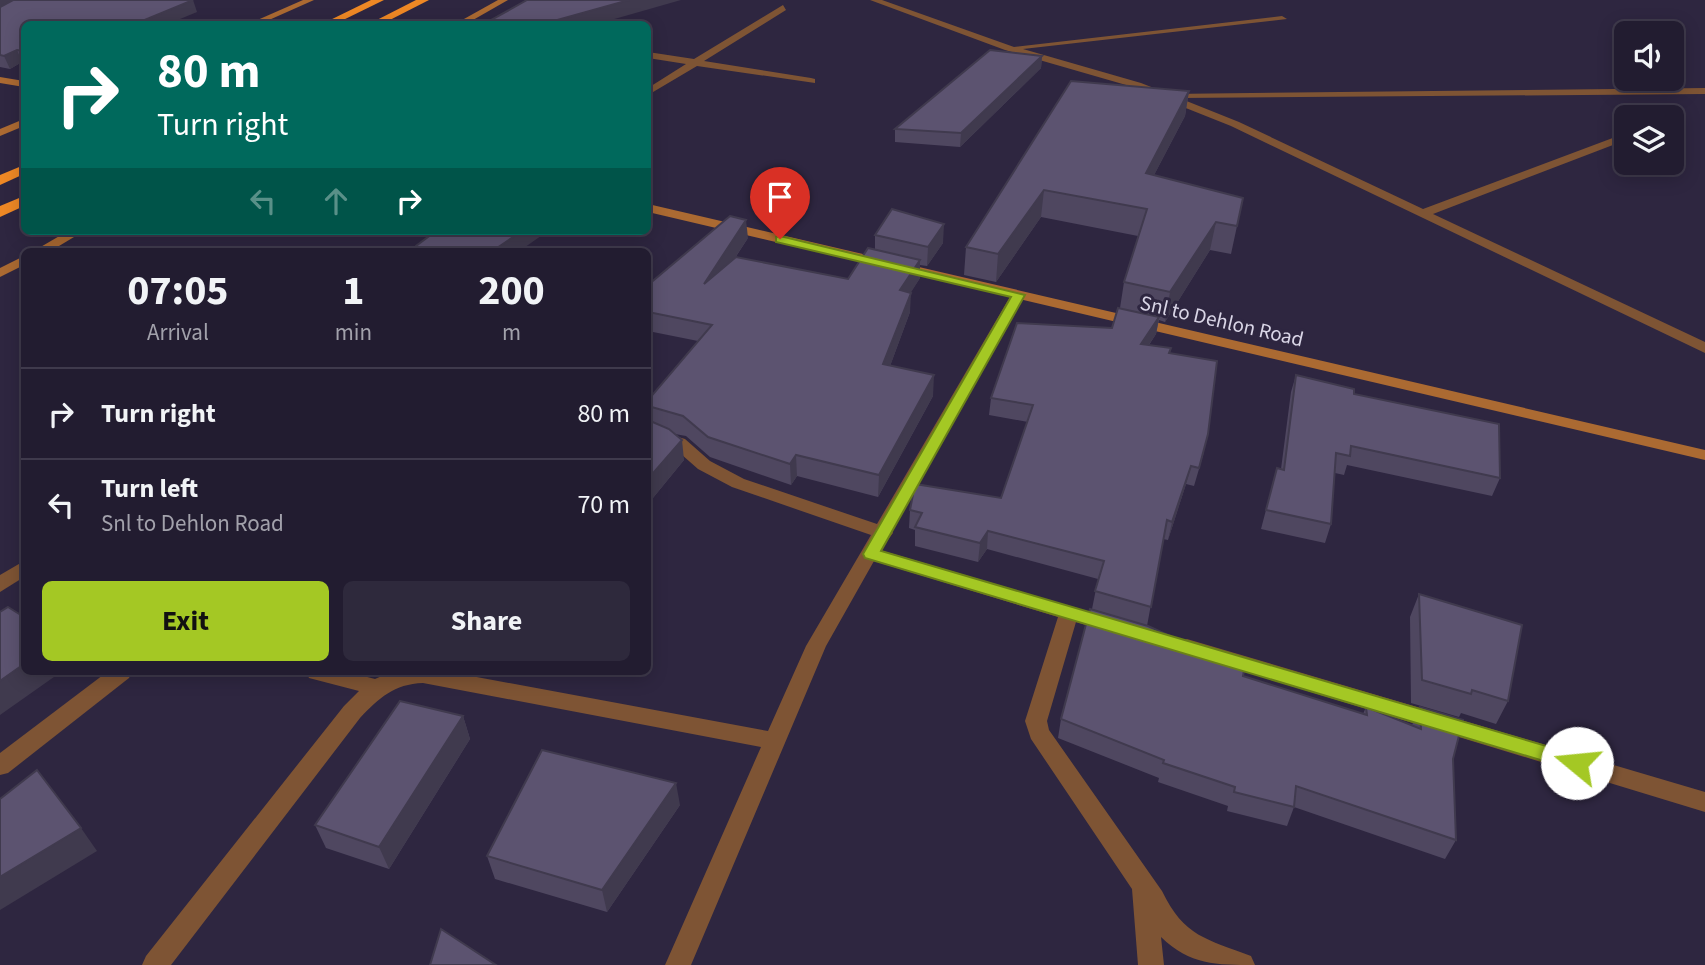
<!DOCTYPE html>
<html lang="en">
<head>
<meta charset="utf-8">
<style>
  :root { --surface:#221c30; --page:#2e293c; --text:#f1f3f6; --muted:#a2a1ab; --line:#3f3a4c; --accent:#a4c824 }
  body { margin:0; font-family:"Source Sans 3",sans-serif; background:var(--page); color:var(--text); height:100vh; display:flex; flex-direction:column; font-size:26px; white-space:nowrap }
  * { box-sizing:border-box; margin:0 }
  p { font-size:23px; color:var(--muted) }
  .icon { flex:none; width:38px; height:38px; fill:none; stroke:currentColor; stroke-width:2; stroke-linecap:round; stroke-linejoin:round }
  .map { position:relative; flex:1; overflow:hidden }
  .panel { position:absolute; left:21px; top:248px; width:630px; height:427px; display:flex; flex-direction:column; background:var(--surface); border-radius:10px; box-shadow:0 4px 18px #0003,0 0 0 2px var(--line) }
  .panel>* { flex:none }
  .banner { position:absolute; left:21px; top:21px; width:630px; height:214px; border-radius:10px; box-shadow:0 4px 18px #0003,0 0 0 2px var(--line); background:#00695c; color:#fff; overflow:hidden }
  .fabs { position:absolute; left:1614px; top:21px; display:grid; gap:14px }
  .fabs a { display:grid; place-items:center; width:70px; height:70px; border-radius:10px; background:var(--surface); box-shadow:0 4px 18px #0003,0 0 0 2px var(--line); font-size:35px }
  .pin { position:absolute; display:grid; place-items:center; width:60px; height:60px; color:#fff; margin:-72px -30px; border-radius:50% 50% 50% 0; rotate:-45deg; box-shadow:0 0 7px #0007 }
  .pin .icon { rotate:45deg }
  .me { position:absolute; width:77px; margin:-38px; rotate:287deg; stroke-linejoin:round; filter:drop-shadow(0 0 5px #0008) }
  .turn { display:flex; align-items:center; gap:24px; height:147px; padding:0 21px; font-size:32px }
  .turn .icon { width:91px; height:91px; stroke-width:2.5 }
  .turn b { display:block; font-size:49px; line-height:60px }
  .lanes { display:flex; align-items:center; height:66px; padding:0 21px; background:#0003; justify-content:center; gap:35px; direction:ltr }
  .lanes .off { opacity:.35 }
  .eta { display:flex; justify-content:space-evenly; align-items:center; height:119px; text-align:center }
  .eta b { font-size:42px; font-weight:700; line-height:49px }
  .action { display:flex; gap:14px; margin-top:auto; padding:14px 21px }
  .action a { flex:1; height:80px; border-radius:10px; background:var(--accent); color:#111; font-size:28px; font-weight:700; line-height:80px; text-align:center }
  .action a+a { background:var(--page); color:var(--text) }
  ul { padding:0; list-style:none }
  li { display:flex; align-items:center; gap:21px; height:91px; padding:0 21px; border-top:2px solid var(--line) }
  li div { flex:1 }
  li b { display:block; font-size:26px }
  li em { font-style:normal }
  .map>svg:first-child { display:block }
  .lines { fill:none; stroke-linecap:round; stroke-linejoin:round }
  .street { fill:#7e5434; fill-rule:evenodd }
  .secondary { fill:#ab6a32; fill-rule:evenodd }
  .highway { fill:#ee8825; fill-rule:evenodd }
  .wall { fill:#4f4760 }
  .shaded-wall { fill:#403a4e }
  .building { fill:#5c5370; stroke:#403a4e; stroke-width:2 }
  .route { fill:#a4c824; stroke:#6b8217; stroke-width:2 }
  .labels { text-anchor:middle; stroke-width:6; stroke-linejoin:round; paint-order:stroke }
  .street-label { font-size:21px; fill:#d9d5e6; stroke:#2e2640 }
</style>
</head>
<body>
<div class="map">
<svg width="1705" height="965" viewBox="0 0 1705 965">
  <rect width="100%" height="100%" fill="#2e2640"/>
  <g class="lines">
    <g class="street">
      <polygon points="870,0 882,0 1014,47 1282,16 1287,19 1023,49 1141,83 1169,94 1705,88 1705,94 1179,98 1239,122 1423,209 1626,133 1626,140 1433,214 1705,342 1705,353 1231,126 1133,87 1005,50"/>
      <polygon points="783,5 786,10 704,61 811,78 815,79 815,83 697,66 648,95 648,88 686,64 648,58 648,52 694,59"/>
      <path d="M1018,291L1025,295L892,531L893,533L880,550L1117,620L1120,625L1117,630L1110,632L1076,622L1047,721L1049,730L1162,891C1184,937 1207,939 1251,956L1255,965C1216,965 1190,965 1161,937L1164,965H1138L1132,889L1031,739L1025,721L1058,617L874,561L826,646L691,965H665L761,747L423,683C394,684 379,698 360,718L171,965H142L146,956L344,706L359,691L309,678L306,672H348L375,679L391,672H450L768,731L806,646L871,535L732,487L698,469L673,447L648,438V428L685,439L710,461L744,479L877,524L1011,295Z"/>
      <polygon points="24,561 24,577 0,592 0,575"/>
      <polygon points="1187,639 1705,792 1705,812 1180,652 1177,647 1180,642"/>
      <polygon points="107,672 132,672 129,678 8,773 0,775 0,753"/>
    </g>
    <g class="secondary">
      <polygon points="303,0 314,0 260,24 248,24"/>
      <polygon points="498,0 508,0 466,24 455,24"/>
      <polygon points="0,77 24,81 24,87 0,83"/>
      <polygon points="24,119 24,126 0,136 0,129"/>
      <polygon points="648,204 1705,450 1705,460 648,212"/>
      <polygon points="68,231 84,231 49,252 32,252"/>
      <polygon points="24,256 24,265 0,277 0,268"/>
    </g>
    <g class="highway">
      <polygon points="371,0 384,0 335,24 322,24"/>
      <polygon points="416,0 429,0 382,24 369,24"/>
      <polygon points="24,165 24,174 0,185 0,175"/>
      <polygon points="24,196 24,206 0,217 0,206"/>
    </g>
  </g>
  <g class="wall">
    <polygon points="0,0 11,0 11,1 197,12 24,24 24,63 22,62 10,69 0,67"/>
    <polygon points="1042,56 1041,68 960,147 895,142 895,129"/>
    <polygon points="1071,81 1189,91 1185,116 1154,175 1243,198 1231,254 1210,250 1165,322 1159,320 1156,334 1149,345 1171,348 1170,353 1204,452 1194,486 1186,484 1168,540 1163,539 1147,626 1092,609 1098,579 987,549 978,562 915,546 915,530 909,528 910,510 1001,498 1028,422 989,415 991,398 1112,328 1120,308 1124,282 1138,236 1041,217 996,282 964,275 966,247"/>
    <polygon points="875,235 943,243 927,266 920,265 920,278 910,293 910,312 890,366 933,396 878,497 797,476 791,485 710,457 686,436 675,434 684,460 648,504 648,400 698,341 648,331 648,285 748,238 735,258 848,279 875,249"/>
    <polygon points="1296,375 1354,394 1500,478 1492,496 1347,465 1344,475 1335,473 1331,524 1325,543 1261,529 1277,468 1281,469 1291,392"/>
    <polygon points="1419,594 1508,701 1496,724 1461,713 1459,717 1411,703 1410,617"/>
    <polygon points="1243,676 1363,714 1366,707 1412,725 1420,707 1453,759 1456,840 1445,859 1294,807 1287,826 1227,811 1228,806 1158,782 1159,778 1058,738 1061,719"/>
    <polygon points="463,716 470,739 389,869 326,848 315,825"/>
    <polygon points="680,805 607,912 495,879 487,856"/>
  </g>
  <g class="shaded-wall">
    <polygon points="0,0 11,0 10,5 0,11"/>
    <polygon points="193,0 197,12 168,24 135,24"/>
    <polygon points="629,0 681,0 597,24 543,24"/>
    <polygon points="17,50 22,62 10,69 4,56"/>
    <polygon points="1042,56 1041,68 960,147 961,133"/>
    <polygon points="1189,91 1185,116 1141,200 1146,173"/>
    <polygon points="649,143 651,158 648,160 648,144"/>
    <polygon points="1044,190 1041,217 996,282 998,254"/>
    <polygon points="746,220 748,238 705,303 704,284"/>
    <polygon points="1216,222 1210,250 1165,322 1170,292"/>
    <polygon points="944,224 943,243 927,266 928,247"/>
    <polygon points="522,231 548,231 518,252 491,252"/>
    <polygon points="920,260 920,278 900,310 900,290"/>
    <polygon points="911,293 910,312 883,385 883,364"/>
    <polygon points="1159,317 1156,334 1138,361 1141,344"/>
    <polygon points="934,375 933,396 878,497 879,475"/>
    <polygon points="682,440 684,460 648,504 648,479"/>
    <polygon points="796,455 797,476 791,485 790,464"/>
    <polygon points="1191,466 1186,484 1168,540 1172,522"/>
    <polygon points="988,531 987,549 978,562 980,543"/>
    <polygon points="24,664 24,672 61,672 0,715 0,681"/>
    <polygon points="463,716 470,739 389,869 379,847"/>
    <polygon points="676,783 680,805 607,912 602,890"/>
    <polygon points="81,828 97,851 0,910 0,877"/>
  </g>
  <g class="building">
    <polygon points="13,0 193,0 135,24 24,24 24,51 17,50 4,56 0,55 0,7"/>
    <polygon points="527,0 629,0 543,24 484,24"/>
    <polygon points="990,50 1042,56 961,133 895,129"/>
    <polygon points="1071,81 1189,91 1146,173 1243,198 1237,226 1216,222 1170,292 1124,282 1147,209 1044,190 998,254 966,247"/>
    <polygon points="892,209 944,224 928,247 875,235"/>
    <polygon points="730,216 746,220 704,284 736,257 848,279 868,248 920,260 900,290 911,293 883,364 934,375 879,475 796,455 790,464 708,437 683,416 648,406 648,400 712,325 648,312 648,285"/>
    <polygon points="436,231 522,231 491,252 413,252 416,246"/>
    <polygon points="1118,308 1159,317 1141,344 1171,348 1169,353 1217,361 1208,434 1199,468 1191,466 1172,522 1167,520 1151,607 1095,591 1104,561 988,531 980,543 915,527 922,513 910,510 915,484 1001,498 1033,405 991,398 1017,323 1112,328"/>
    <polygon points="1296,375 1354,389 1354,394 1499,424 1500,478 1351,446 1350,456 1336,453 1331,524 1266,510 1277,468 1284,470"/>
    <polygon points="648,420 669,429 682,440 648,479"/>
    <polygon points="1419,594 1522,625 1508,701 1472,690 1471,694 1422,680"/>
    <polygon points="8,607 24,617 24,664 0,681 0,612"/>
    <polygon points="1090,609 1148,626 1216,657 1245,665 1243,676 1367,715 1366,707 1421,729 1420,707 1463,720 1453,759 1456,840 1296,786 1294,807 1234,792 1235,787 1163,763 1164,760 1061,719"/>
    <polygon points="400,701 463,716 379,847 315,825"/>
    <polygon points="542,750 676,783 602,890 487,856"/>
    <polygon points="37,770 81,828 0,877 0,799"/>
    <polygon points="441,929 496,965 430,965"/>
  </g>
  <polygon class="route" points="780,236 1025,295 881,551 1577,755 1584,757 1587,763 1584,769 1577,771 865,558 863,554 1011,297 776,242 776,237"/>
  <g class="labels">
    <g class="street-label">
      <text transform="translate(1222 321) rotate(13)" y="7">Snl to Dehlon Road</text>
    </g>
  </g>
</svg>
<div class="fabs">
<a><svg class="icon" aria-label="sound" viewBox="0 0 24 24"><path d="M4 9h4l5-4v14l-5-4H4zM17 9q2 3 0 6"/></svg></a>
<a><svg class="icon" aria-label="layers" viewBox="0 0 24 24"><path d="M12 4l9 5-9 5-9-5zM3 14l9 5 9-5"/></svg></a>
</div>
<div class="pin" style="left:780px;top:239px;background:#d93025"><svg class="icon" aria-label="arrive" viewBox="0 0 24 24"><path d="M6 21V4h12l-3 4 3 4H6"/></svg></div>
<svg class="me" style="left:1577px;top:763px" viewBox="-20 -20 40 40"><circle r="19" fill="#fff"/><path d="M0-13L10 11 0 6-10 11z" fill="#a4c824"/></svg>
<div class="banner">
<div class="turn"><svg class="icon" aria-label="right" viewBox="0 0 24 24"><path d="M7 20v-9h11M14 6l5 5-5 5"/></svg><div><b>80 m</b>Turn right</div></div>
<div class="lanes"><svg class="icon off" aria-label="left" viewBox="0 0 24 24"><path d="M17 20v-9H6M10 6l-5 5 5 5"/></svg><svg class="icon off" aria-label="ahead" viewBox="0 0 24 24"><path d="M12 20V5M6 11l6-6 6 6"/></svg><svg class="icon" aria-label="right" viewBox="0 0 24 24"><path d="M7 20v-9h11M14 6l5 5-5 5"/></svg></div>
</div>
<section class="panel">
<div class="eta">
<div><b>07:05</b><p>Arrival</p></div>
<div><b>1</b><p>min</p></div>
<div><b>200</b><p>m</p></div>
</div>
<ul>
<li><svg class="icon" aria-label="right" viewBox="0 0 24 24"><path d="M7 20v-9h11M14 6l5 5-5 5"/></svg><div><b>Turn right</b></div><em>80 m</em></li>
<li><svg class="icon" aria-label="left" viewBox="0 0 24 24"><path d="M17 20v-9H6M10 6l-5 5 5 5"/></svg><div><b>Turn left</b><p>Snl to Dehlon Road</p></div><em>70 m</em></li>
</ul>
<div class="action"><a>Exit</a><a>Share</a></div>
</section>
</div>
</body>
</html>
